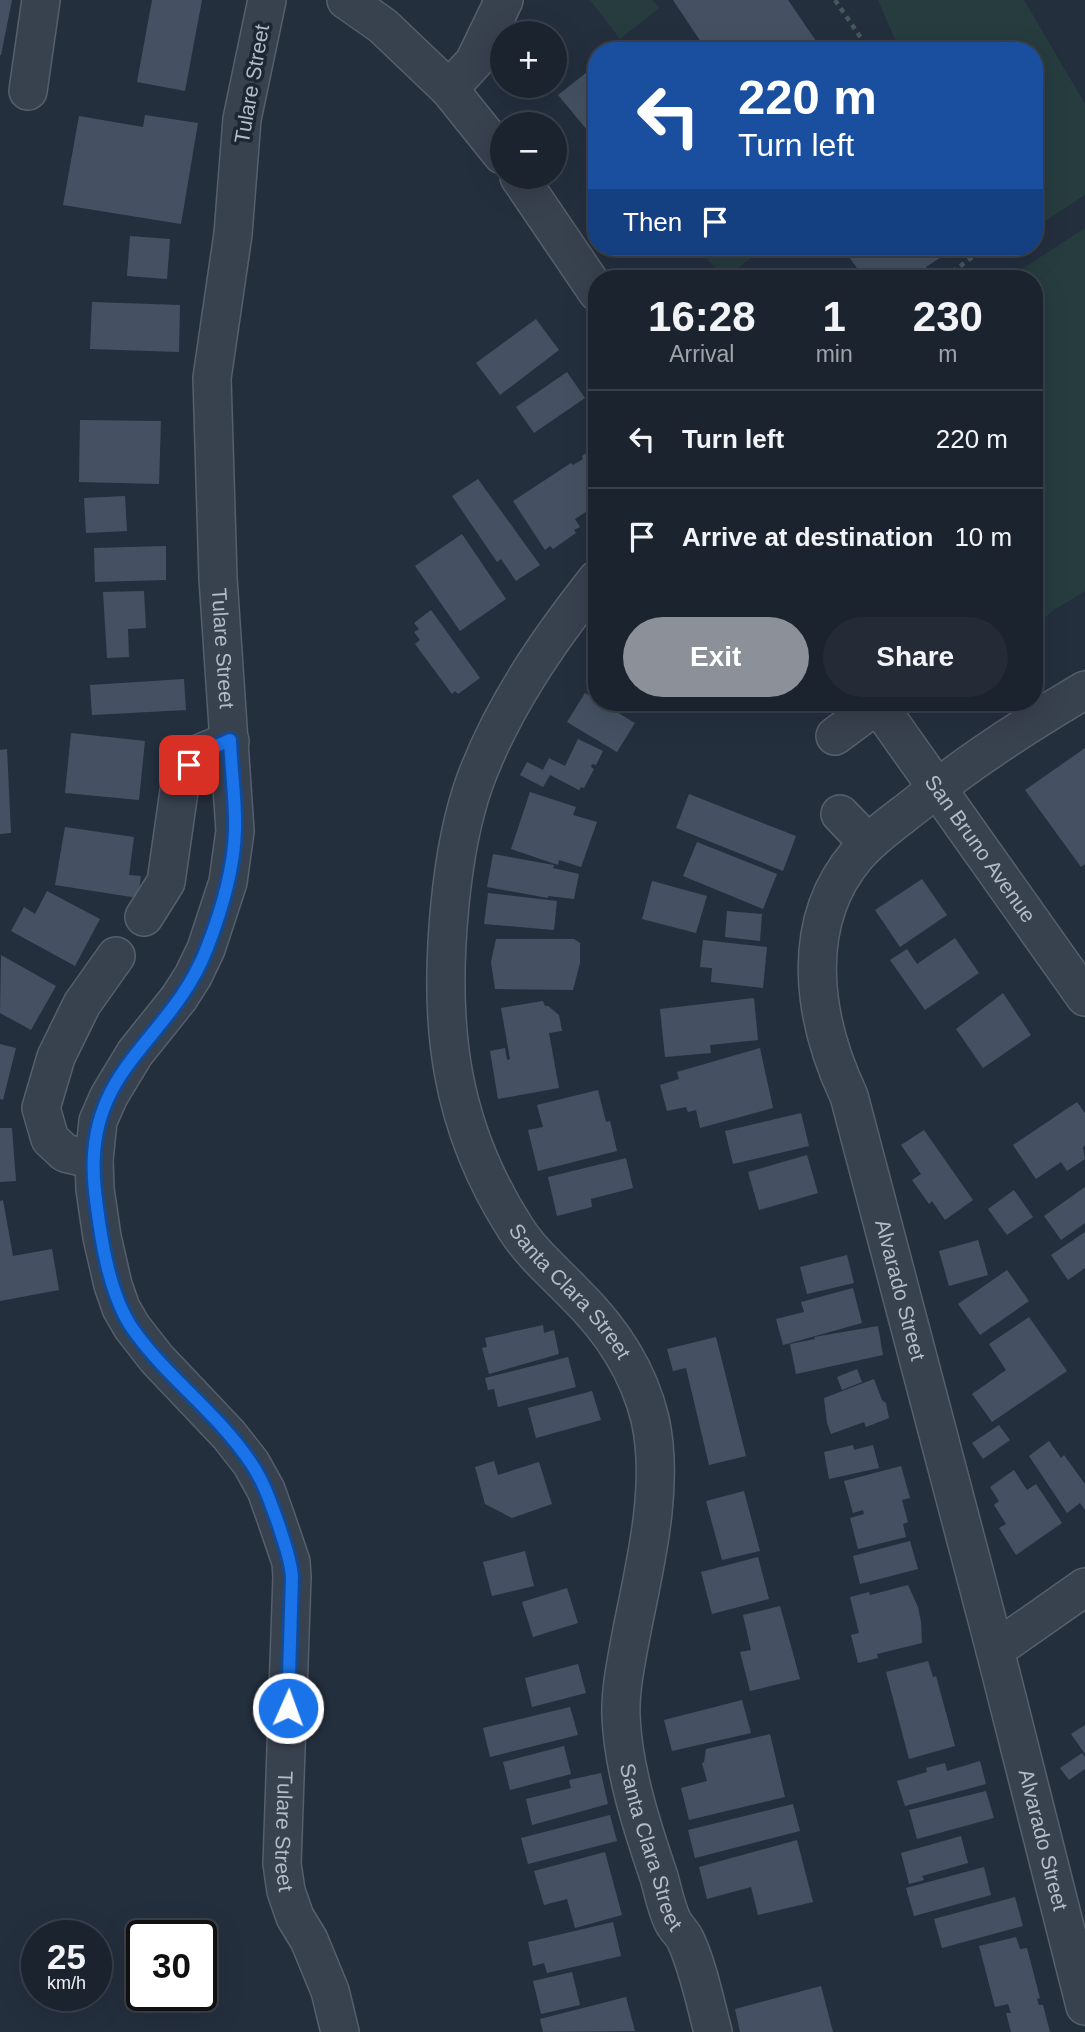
<!DOCTYPE html>
<html lang="en">
<head>
<meta charset="utf-8">
<style>
  :root { --surface:#1b232e; --page:#242b36; --text:#f1f3f6; --muted:#a0a4aa; --line:#39404a; --accent:#8c9099 }
  body { margin:0; font-family:Helvetica,sans-serif; background:var(--page); color:var(--text); height:100vh; display:flex; flex-direction:column; font-size:26px; white-space:nowrap }
  * { box-sizing:border-box; margin:0 }
  p { font-size:23px; color:var(--muted) }
  .icon { flex:none; width:38px; height:38px; fill:none; stroke:currentColor; stroke-width:2; stroke-linecap:round; stroke-linejoin:round }
  .map { position:relative; flex:1; overflow:hidden }
  .details { position:absolute; left:588px; top:270px; width:455px; height:441px; display:flex; flex-direction:column; background:var(--surface); border-radius:28px; box-shadow:0 7px 28px #0002,0 0 0 2px var(--line) }
  .details>* { flex:none }
  .hud { position:absolute; left:588px; top:42px; width:455px; height:214px; border-radius:28px; box-shadow:0 7px 28px #0002,0 0 0 2px var(--line); background:#1a4fa0; color:#fff; overflow:hidden }
  .fabs { position:absolute; left:490px; top:21px; display:grid; gap:14px }
  .fabs a { display:grid; place-items:center; width:77px; height:77px; border-radius:50%; background:var(--surface); box-shadow:0 7px 28px #0002,0 0 0 2px var(--line); font-size:35px }
  .speed { position:absolute; left:21px; top:1920px; display:flex; gap:14px; font-size:35px; font-weight:700; text-align:center }
  .speed>* { display:grid; place-content:center; width:91px; height:91px; border-radius:50%; background:var(--surface); box-shadow:0 7px 28px #0002,0 0 0 2px var(--line); line-height:1 }
  .speed small { font-size:18px; font-weight:400 }
  .speed .limit { border:4px solid #111; border-radius:10px; background:#fff; color:#111 }
  .pin { position:absolute; display:grid; place-items:center; width:60px; height:60px; color:#fff; margin:-30px; border-radius:14px; box-shadow:0 4px 10px #0006 }
  .me { position:absolute; width:77px; margin:-38px; rotate:2deg; stroke-linejoin:round; filter:drop-shadow(0 0 5px #0008) }
  .turn { display:flex; align-items:center; gap:24px; height:147px; padding:0 35px; font-size:32px }
  .turn .icon { width:91px; height:91px; stroke-width:2.5 }
  .turn b { display:block; font-size:49px; line-height:60px }
  .then { display:flex; align-items:center; height:66px; padding:0 35px; background:#0003; gap:14px; font-size:26px }
  .eta { display:flex; justify-content:space-evenly; align-items:center; height:119px; text-align:center }
  .eta b { font-size:42px; font-weight:700; line-height:49px }
  .cta { display:flex; gap:14px; margin-top:auto; padding:14px 35px }
  .cta a { flex:1; height:80px; border-radius:42px; background:var(--accent); color:#fff; font-size:28px; font-weight:700; line-height:80px; text-align:center }
  .cta a+a { background:var(--page); color:var(--text) }
  ul { padding:0; list-style:none }
  li { display:flex; align-items:center; gap:21px; height:98px; padding:0 35px; border-top:2px solid var(--line) }
  li div { flex:1 }
  li b { display:block; font-size:26px }
  li em { font-style:normal }
  .map>svg:first-child { display:block }
  .green { fill:#263c3f }
  .building { fill:#455162 }
  .lines { fill:none; stroke-linecap:round; stroke-linejoin:round }
  .minor-casing { stroke:#565f6c; stroke-width:40 }
  .path { stroke:#44595c; stroke-width:4.5; stroke-dasharray:5 5; stroke-linecap:butt }
  .minor { stroke:#38414e; stroke-width:37 }
  .route-casing { stroke:#114b97; stroke-width:18 }
  .route { stroke:#1a73e8; stroke-width:12 }
  .labels { text-anchor:middle; stroke-width:7; stroke-linejoin:round; paint-order:stroke }
  .street-label { font-size:21px; fill:#b4bcc9; stroke:#1d2633 }
</style>
</head>
<body>
<div class="map">
<svg width="1085" height="2032" viewBox="0 0 1085 2032">
  <rect width="100%" height="100%" fill="#242f3e"/>
  <g class="green">
    <polygon points="590,0 653,0 659,8 620,39"/>
    <polygon points="878,0 1024,0 1085,104 1085,195 1036,227 1034,225 1034,51 900,51"/>
    <polygon points="1085,228 1085,591 1054,610 1034,626 1034,278 1008,278"/>
    <polygon points="697,247 764,247 726,278 723,278"/>
  </g>
  <g class="building">
    <polygon points="0,0 12,0 1,55 0,55"/>
    <polygon points="152,0 202,0 185,91 137,82"/>
    <polygon points="673,0 788,0 823,51 707,51"/>
    <polygon points="597,64 597,142 558,95"/>
    <polygon points="145,115 198,123 181,224 63,205 79,116 143,127"/>
    <polygon points="130,236 170,239 167,279 127,276"/>
    <polygon points="842,247 956,247 926,267 930,272 922,278 864,278"/>
    <polygon points="92,302 180,305 179,352 90,349"/>
    <polygon points="536,319 559,350 500,395 476,363"/>
    <polygon points="567,372 585,398 534,433 516,407"/>
    <polygon points="80,420 161,421 159,484 79,482"/>
    <polygon points="597,446 597,514 592,508 575,519 580,527 574,530 576,533 553,549 550,546 545,550 513,501 571,463 573,465 583,459 582,456"/>
    <polygon points="478,479 540,565 516,581 501,559 497,562 452,496"/>
    <polygon points="125,496 127,531 86,533 84,498"/>
    <polygon points="462,534 506,599 460,631 415,566"/>
    <polygon points="166,546 166,580 95,582 94,548"/>
    <polygon points="144,591 146,628 128,629 129,657 107,658 103,592"/>
    <polygon points="431,610 480,678 458,694 455,691 452,694 415,644 420,640 414,632 419,629 414,623"/>
    <polygon points="184,679 186,710 92,715 90,685"/>
    <polygon points="585,693 635,723 617,752 567,722"/>
    <polygon points="71,733 145,741 139,800 65,793"/>
    <polygon points="578,739 603,751 596,765 592,764 591,767 594,769 584,788 581,787 579,790 550,775 543,787 520,775 527,762 543,770 549,758 565,766"/>
    <polygon points="1085,748 1085,864 1081,867 1025,790"/>
    <polygon points="7,749 11,833 0,834 0,750"/>
    <polygon points="530,792 576,807 573,815 597,822 581,867 559,860 558,865 511,849"/>
    <polygon points="689,794 796,836 783,871 676,828"/>
    <polygon points="65,827 134,837 129,875 141,876 138,898 55,885"/>
    <polygon points="697,842 777,874 763,909 683,876"/>
    <polygon points="493,854 554,865 553,868 579,874 574,899 548,896 548,898 487,887"/>
    <polygon points="922,879 947,915 900,947 875,910"/>
    <polygon points="652,881 707,896 696,933 642,919"/>
    <polygon points="47,891 100,919 75,966 11,931 24,907 35,914"/>
    <polygon points="488,893 557,901 554,930 484,924"/>
    <polygon points="727,911 762,914 760,941 725,937"/>
    <polygon points="955,938 979,973 925,1010 890,960 907,949 917,964"/>
    <polygon points="496,939 574,939 580,943 580,963 573,990 495,989 491,962"/>
    <polygon points="703,940 767,947 763,988 711,982 712,968 700,967"/>
    <polygon points="1,955 56,986 31,1030 0,1013"/>
    <polygon points="1003,993 1031,1035 983,1068 956,1029"/>
    <polygon points="754,998 758,1040 710,1045 711,1053 665,1057 660,1009"/>
    <polygon points="543,1001 545,1006 548,1006 559,1015 562,1031 549,1033 559,1088 498,1099 490,1051 505,1048 507,1060 510,1059 501,1008"/>
    <polygon points="0,1044 16,1048 3,1100 0,1099"/>
    <polygon points="760,1048 773,1108 700,1128 696,1110 688,1112 686,1107 667,1111 660,1085 679,1079 677,1072"/>
    <polygon points="598,1090 606,1122 610,1121 617,1151 538,1171 528,1130 543,1127 537,1105"/>
    <polygon points="1077,1102 1085,1113 1085,1146 1083,1147 1085,1159 1067,1171 1061,1162 1036,1179 1013,1145"/>
    <polygon points="801,1113 809,1146 733,1164 725,1131"/>
    <polygon points="0,1128 12,1128 16,1181 0,1182"/>
    <polygon points="924,1130 973,1200 945,1220 932,1201 929,1204 912,1180 921,1174 901,1145"/>
    <polygon points="807,1155 818,1193 759,1210 748,1172"/>
    <polygon points="626,1158 633,1188 591,1199 592,1207 557,1216 548,1177"/>
    <polygon points="1085,1187 1085,1223 1061,1240 1044,1216"/>
    <polygon points="1014,1190 1033,1217 1007,1235 988,1209"/>
    <polygon points="3,1200 13,1256 52,1249 59,1290 0,1301 0,1201"/>
    <polygon points="1085,1232 1085,1268 1068,1280 1051,1255"/>
    <polygon points="978,1240 988,1275 949,1286 939,1251"/>
    <polygon points="847,1255 854,1283 807,1294 800,1267"/>
    <polygon points="1007,1270 1029,1301 980,1335 958,1304"/>
    <polygon points="853,1288 862,1323 783,1345 776,1319 804,1312 801,1302"/>
    <polygon points="1029,1317 1067,1371 992,1422 972,1394 1006,1370 989,1344"/>
    <polygon points="543,1325 544,1333 554,1330 559,1354 489,1374 482,1348 487,1347 485,1338"/>
    <polygon points="878,1326 883,1355 796,1374 790,1344 815,1339 814,1337"/>
    <polygon points="716,1337 746,1456 709,1465 686,1368 673,1371 667,1349"/>
    <polygon points="568,1357 576,1387 498,1407 494,1389 488,1390 485,1378"/>
    <polygon points="857,1369 862,1382 842,1390 837,1377"/>
    <polygon points="874,1379 882,1400 886,1403 889,1418 866,1427 864,1422 831,1434 827,1423 824,1398"/>
    <polygon points="592,1391 601,1420 536,1438 528,1408"/>
    <polygon points="999,1425 1010,1440 983,1459 972,1443"/>
    <polygon points="1049,1441 1061,1458 1064,1455 1085,1484 1085,1510 1080,1503 1067,1513 1029,1456"/>
    <polygon points="853,1445 854,1450 873,1445 879,1468 829,1479 824,1452"/>
    <polygon points="494,1461 498,1475 539,1462 552,1504 512,1518 485,1504 475,1467"/>
    <polygon points="901,1466 910,1498 902,1500 908,1522 903,1524 906,1537 858,1549 850,1518 864,1514 863,1510 853,1513 844,1481"/>
    <polygon points="1014,1470 1027,1490 1036,1484 1062,1523 1016,1555 999,1528 1006,1524 994,1505 999,1501 990,1487"/>
    <polygon points="744,1491 760,1551 722,1560 706,1501"/>
    <polygon points="910,1541 918,1569 860,1584 853,1556"/>
    <polygon points="525,1551 534,1586 492,1596 483,1562"/>
    <polygon points="758,1557 769,1599 712,1614 701,1572"/>
    <polygon points="908,1585 918,1607 921,1622 922,1643 877,1654 878,1658 858,1663 851,1635 859,1633 850,1597 869,1592 870,1595"/>
    <polygon points="567,1588 578,1623 533,1637 522,1602"/>
    <polygon points="780,1606 800,1679 750,1691 740,1652 751,1650 743,1615"/>
    <polygon points="928,1661 933,1677 936,1676 955,1746 909,1759 886,1672"/>
    <polygon points="578,1664 586,1693 532,1707 525,1678"/>
    <polygon points="742,1700 751,1733 672,1751 664,1720"/>
    <polygon points="570,1707 578,1735 490,1757 483,1728"/>
    <polygon points="1085,1725 1085,1754 1071,1734"/>
    <polygon points="770,1734 785,1797 689,1820 681,1788 707,1781 702,1763 704,1762 706,1749"/>
    <polygon points="564,1746 571,1774 510,1790 503,1762"/>
    <polygon points="1082,1753 1085,1757 1085,1769 1069,1780 1060,1768"/>
    <polygon points="980,1761 986,1784 905,1806 897,1781 927,1772 926,1768 945,1763 947,1771"/>
    <polygon points="601,1773 608,1804 532,1825 526,1799 571,1788 569,1780"/>
    <polygon points="986,1791 994,1818 917,1839 909,1810"/>
    <polygon points="793,1804 800,1831 695,1858 688,1830"/>
    <polygon points="610,1815 617,1841 528,1864 521,1838"/>
    <polygon points="961,1836 968,1863 922,1876 924,1880 909,1884 901,1853"/>
    <polygon points="797,1840 813,1902 758,1915 751,1887 707,1899 699,1867"/>
    <polygon points="605,1852 622,1915 575,1928 567,1899 544,1905 534,1871"/>
    <polygon points="984,1867 991,1895 914,1916 906,1888"/>
    <polygon points="1015,1897 1023,1926 942,1948 934,1919"/>
    <polygon points="613,1922 621,1956 547,1973 544,1963 533,1966 528,1942"/>
    <polygon points="1016,1937 1020,1949 1027,1948 1040,1998 1037,1999 1039,2005 1043,2005 1050,2032 1011,2032 1006,2013 1011,2013 1008,2004 995,2007 979,1946"/>
    <polygon points="572,1972 580,2005 541,2014 533,1981"/>
    <polygon points="821,1986 833,2032 740,2032 735,2009"/>
    <polygon points="626,1997 635,2031 543,2032 540,2019"/>
  </g>
  <g class="lines">
    <g class="minor-casing">
      <g id="minor">
        <path id="s1" d="M267,0L242,119L233,234L212,378L218,578L235,831L228,882L206,949L193,976L179,998L135,1053L109,1096L98,1121L94,1160L95,1189L102,1237L113,1285L121,1308L132,1327L157,1359L229,1435L251,1463L266,1490L276,1518L291,1562L292,1577L282,1864L286,1891L295,1917L309,1940L330,1991L340,2032"/>
        <polyline points="346,0 383,26 449,89 502,155"/>
        <polyline points="449,89 474,62 504,0"/>
        <polyline points="28,91 41,0"/>
        <polyline points="519,177 597,292"/>
        <path id="s2" d="M597,579C548,641 503,706 475,781C461,820 454,863 450,904C438,1024 449,1125 516,1229C532,1254 554,1272 574,1293C611,1329 638,1369 650,1419C665,1485 645,1565 632,1630C627,1658 620,1688 621,1716C623,1769 642,1827 659,1877C663,1891 666,1908 673,1922C677,1929 683,1934 686,1941C699,1970 705,2002 713,2032"/>
        <path id="s3" d="M1085,690C1029,723 973,759 922,800C900,818 875,834 857,855C798,924 813,1020 849,1096L995,1650L1085,2006"/>
        <path id="s4" d="M876,702L1085,997"/>
        <polyline points="835,736 878,704"/>
        <polyline points="840,814 868,843"/>
        <polyline points="144,917 166,882 181,777 198,754 230,741"/>
        <polyline points="94,1160 65,1153 50,1139 41,1108 56,1057 82,1004 116,956"/>
        <polyline points="995,1650 1085,1587"/>
      </g>
    </g>
    <g class="path">
      <polyline points="835,0 870,51"/>
      <polyline points="944,278 986,247"/>
    </g>
    <use href="#minor" class="minor"/>
  </g>
  <g class="lines">
    <g class="route-casing">
      <path id="route" d="M189,765L198,754L230,740C231,770 236,801 235,830C234,870 221,912 207,948C170,1044 81,1068 95,1191C100,1234 108,1292 132,1328C166,1377 218,1413 251,1463C264,1482 271,1504 279,1526C284,1543 291,1559 292,1577L288,1708"/>
    </g>
    <use href="#route" class="route"/>
  </g>
  <g class="labels">
    <g class="street-label">
      <text transform="translate(252 84) rotate(-80)" y="7">Tulare Street</text>
      <text dy="7" stroke="none"><textPath href="#s1" startOffset="653">Tulare Street</textPath></text>
      <text dy="7" stroke="none"><textPath href="#s4" startOffset="180">San Bruno Avenue</textPath></text>
      <text dy="7" stroke="none"><textPath href="#s3" startOffset="738">Alvarado Street</textPath></text>
      <text dy="7" stroke="none"><textPath href="#s2" startOffset="784">Santa Clara Street</textPath></text>
      <text dy="7" stroke="none"><textPath href="#s1" startOffset="1932">Tulare Street</textPath></text>
      <text dy="7" stroke="none"><textPath href="#s3" startOffset="1306">Alvarado Street</textPath></text>
      <text dy="7" stroke="none"><textPath href="#s2" startOffset="1372">Santa Clara Street</textPath></text>
    </g>
  </g>
</svg>
<div class="fabs">
<a>+</a>
<a>−</a>
</div>
<div class="speed"><div>25<small>km/h</small></div><div class="limit">30</div></div>
<div class="pin" style="left:189px;top:765px;background:#d93025"><svg class="icon" aria-label="arrive" viewBox="0 0 24 24"><path d="M6 21V4h12l-3 4 3 4H6"/></svg></div>
<svg class="me" style="left:288px;top:1708px" viewBox="-20 -20 40 40"><circle r="17" fill="#1a73e8" stroke="#fff" stroke-width="3"/><path d="M0-11L8 9 0 5-8 9z" fill="#fff"/></svg>
<div class="hud">
<div class="turn"><svg class="icon" aria-label="left" viewBox="0 0 24 24"><path d="M17 20v-9H6M10 6l-5 5 5 5"/></svg><div><b>220 m</b>Turn left</div></div>
<div class="then">Then<svg class="icon" aria-label="arrive" viewBox="0 0 24 24"><path d="M6 21V4h12l-3 4 3 4H6"/></svg></div>
</div>
<section class="details">
<div class="eta">
<div><b>16:28</b><p>Arrival</p></div>
<div><b>1</b><p>min</p></div>
<div><b>230</b><p>m</p></div>
</div>
<ul>
<li><svg class="icon" aria-label="left" viewBox="0 0 24 24"><path d="M17 20v-9H6M10 6l-5 5 5 5"/></svg><div><b>Turn left</b></div><em>220 m</em></li>
<li><svg class="icon" aria-label="arrive" viewBox="0 0 24 24"><path d="M6 21V4h12l-3 4 3 4H6"/></svg><div><b>Arrive at destination</b></div><em>10 m</em></li>
</ul>
<div class="cta"><a>Exit</a><a>Share</a></div>
</section>
</div>
</body>
</html>
